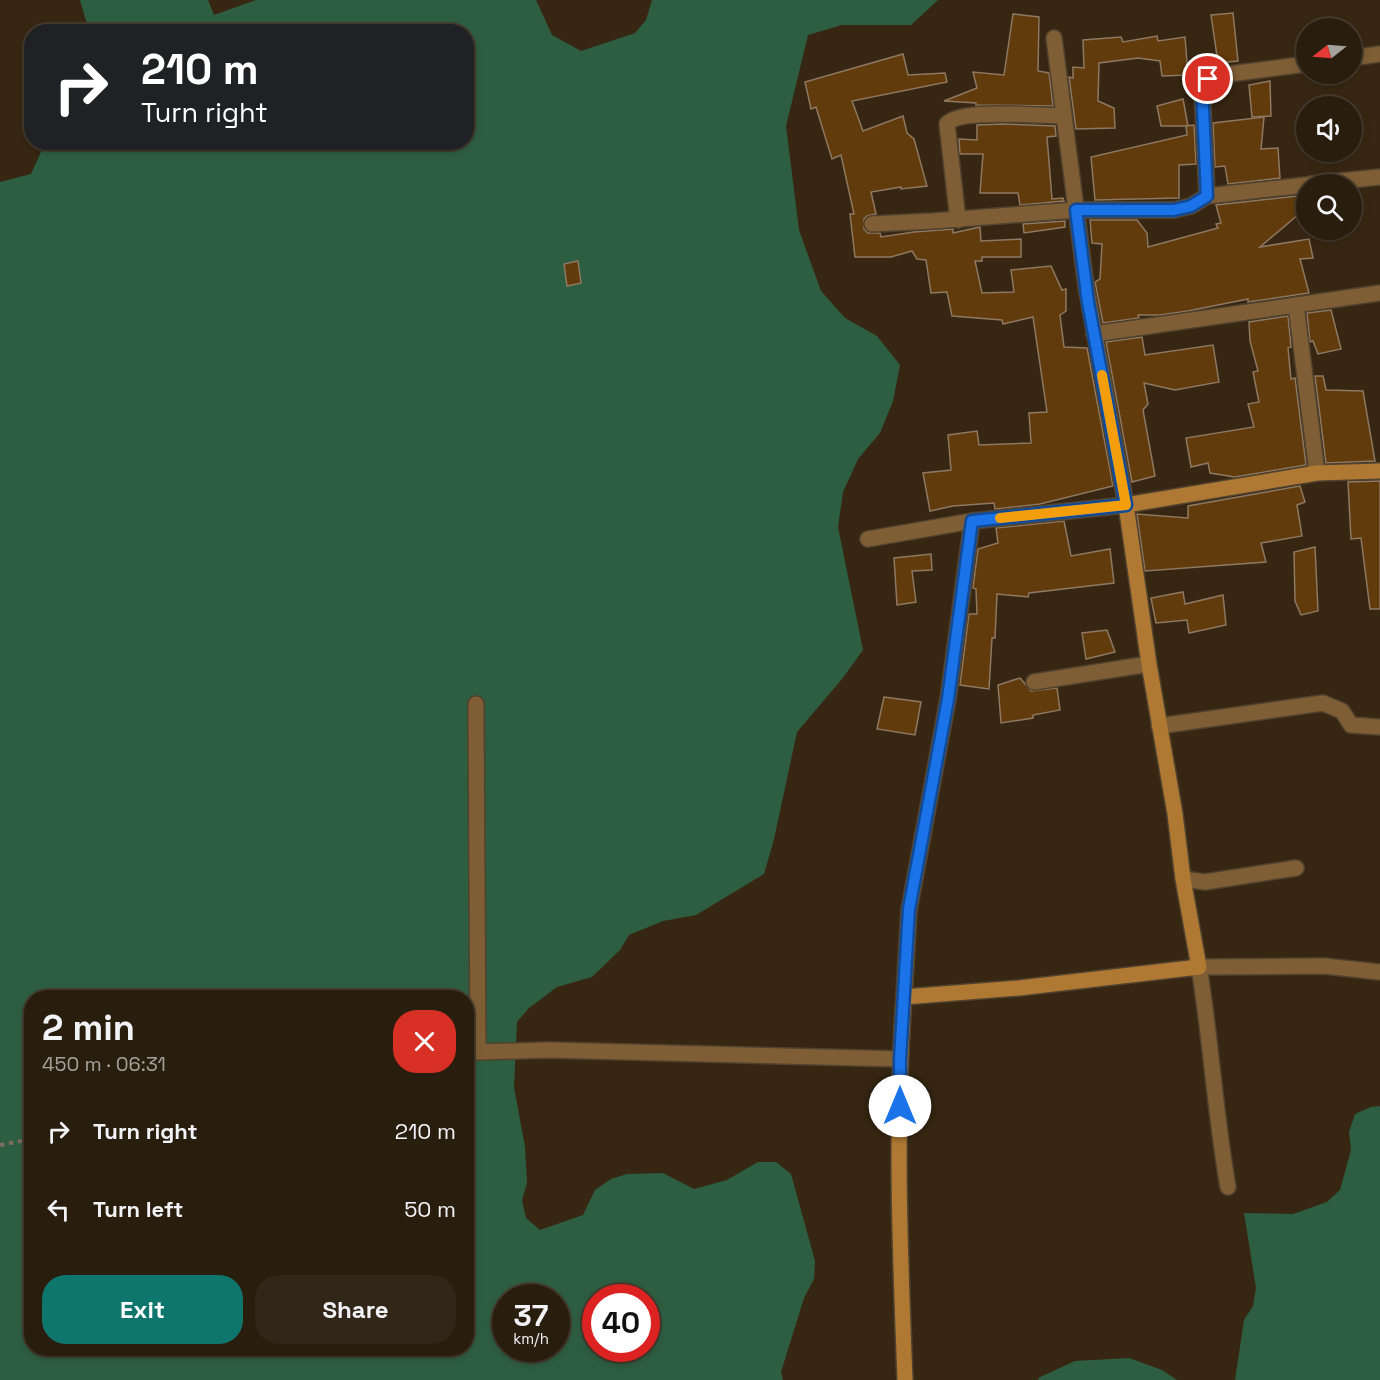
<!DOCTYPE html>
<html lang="en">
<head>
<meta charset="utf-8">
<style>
  :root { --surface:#291d0e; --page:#312617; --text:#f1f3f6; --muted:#a5a29e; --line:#453b2e; --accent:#0f766e }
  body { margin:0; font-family:"Space Grotesk",sans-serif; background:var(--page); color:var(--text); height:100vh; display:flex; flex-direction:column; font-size:22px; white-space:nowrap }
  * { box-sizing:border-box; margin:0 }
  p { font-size:20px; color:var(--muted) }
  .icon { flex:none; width:33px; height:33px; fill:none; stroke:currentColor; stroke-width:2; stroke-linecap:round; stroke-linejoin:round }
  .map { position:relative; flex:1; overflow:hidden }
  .panel { position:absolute; left:24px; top:990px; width:450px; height:366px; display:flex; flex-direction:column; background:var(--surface); border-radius:24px; box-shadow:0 3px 9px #0003,0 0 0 2px var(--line) }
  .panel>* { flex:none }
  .top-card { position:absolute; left:24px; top:24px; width:450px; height:126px; border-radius:24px; box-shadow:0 3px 9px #0003,0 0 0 2px var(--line); background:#202124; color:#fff; overflow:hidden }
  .needle { width:39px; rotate:253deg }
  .buttons { position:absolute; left:1296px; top:18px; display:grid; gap:12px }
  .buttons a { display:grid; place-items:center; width:66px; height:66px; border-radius:50%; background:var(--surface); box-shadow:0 3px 9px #0003,0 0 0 2px var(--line); font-size:30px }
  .speed { position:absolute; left:492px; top:1284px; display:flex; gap:12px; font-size:30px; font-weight:700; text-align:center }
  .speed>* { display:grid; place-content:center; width:78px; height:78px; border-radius:50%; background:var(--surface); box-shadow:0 3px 9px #0003,0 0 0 2px var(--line); line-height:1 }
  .speed small { font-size:15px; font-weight:400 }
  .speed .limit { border:9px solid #d22; background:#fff; color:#111 }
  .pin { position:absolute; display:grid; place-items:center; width:51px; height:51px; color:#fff; margin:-26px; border:3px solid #fff; border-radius:50%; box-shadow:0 2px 6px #0007 }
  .me { position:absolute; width:66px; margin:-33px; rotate:0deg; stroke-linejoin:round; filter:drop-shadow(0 0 4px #0008) }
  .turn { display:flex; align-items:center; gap:21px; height:126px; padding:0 18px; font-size:27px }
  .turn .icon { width:78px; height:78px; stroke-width:2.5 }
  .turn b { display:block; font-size:42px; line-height:51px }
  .round { display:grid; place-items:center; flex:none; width:63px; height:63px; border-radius:24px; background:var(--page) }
  .summary { display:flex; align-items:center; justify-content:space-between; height:102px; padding:0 18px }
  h1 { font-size:36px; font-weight:800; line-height:45px }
  .button { display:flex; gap:12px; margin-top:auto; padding:12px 18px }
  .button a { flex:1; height:69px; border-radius:24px; background:var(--accent); color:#fff; font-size:24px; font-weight:800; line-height:69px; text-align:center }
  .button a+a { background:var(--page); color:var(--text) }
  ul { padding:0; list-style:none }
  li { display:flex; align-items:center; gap:18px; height:78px; padding:0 18px }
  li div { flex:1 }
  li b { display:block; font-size:22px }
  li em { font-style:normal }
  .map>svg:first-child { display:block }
  .green { fill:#2e5e42; fill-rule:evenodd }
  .building { fill:#613b0b; stroke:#8e7862; stroke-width:1.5 }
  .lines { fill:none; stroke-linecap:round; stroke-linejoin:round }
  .street-casing { stroke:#51422e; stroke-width:18 }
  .secondary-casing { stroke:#51422e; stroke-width:18 }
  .path { stroke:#7b6d5b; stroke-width:4; stroke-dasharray:4.5 4.5; stroke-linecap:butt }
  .street { stroke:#7f5e35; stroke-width:15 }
  .secondary { stroke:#af7933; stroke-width:15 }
  .route-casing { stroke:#114b97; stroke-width:15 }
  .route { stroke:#1a73e8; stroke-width:10 }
  .slow { stroke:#f59e0b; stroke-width:10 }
</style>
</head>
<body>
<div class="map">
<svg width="1380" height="1380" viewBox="0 0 1380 1380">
  <rect width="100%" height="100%" fill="#372712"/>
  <g class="green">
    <path d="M80,0H208L214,15L256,0H536L552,35L581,51L635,33L646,20L652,0H938L911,25H842L808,35L786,126L799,230L821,291L845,318L877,336L900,365L893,401L880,433L858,459L843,492L838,527L863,650L842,679L797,732L774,839L764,874L696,915L663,921L629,935L620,950L592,977L557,987L529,1008L517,1022L514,1087L525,1147L527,1183L522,1200L526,1218L540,1230L583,1215L595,1190L611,1179L627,1174L663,1173L694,1189L727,1180L758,1162H776L791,1174L815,1261L814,1279L804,1298L781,1372L783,1380H0V182L31,174L45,143L466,142V32L89,31ZM32,998H466V1348H32ZM506,1298H556V1348H506ZM596,1298H646V1348H596Z"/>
    <polygon points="1380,1106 1380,1380 1235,1380 1244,1320 1253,1306 1256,1288 1244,1213 1293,1214 1327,1202 1340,1190 1351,1150 1349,1132 1355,1114 1371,1107"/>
    <polygon points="1129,1358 1162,1370 1177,1380 1039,1380 1038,1378 1075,1361"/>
  </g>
  <g class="building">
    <polygon points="1233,13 1238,61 1218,63 1211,15"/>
    <polygon points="1013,14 1039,17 1038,71 1049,73 1053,106 976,105 976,103 944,101 977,88 973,72 1004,75"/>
    <polygon points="1157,36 1158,41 1185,37 1188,75 1162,76 1160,61 1138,58 1099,63 1098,101 1114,108 1115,128 1076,129 1069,77 1073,78 1073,67 1084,68 1083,40 1121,37 1123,42"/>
    <polygon points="903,54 908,75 945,73 947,82 852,101 863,131 903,116 907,133 914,139 927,186 901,189 901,187 871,192 876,214 867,216 864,219 864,229 868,233 880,233 881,237 914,232 953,229 953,233 980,227 981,241 1021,239 1021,257 982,257 982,261 975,261 982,293 1014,292 1011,270 1051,266 1062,290 1066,289 1066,311 1060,315 1064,347 1087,348 1113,486 1040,504 995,509 994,503 953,506 930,511 923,473 951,470 948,435 977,431 979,445 1031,443 1029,413 1047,412 1033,317 1003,324 1002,320 952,316 947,292 931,293 926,260 917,259 912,251 891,257 855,257 850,214 854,214 841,155 832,159 816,107 811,109 805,82"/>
    <polygon points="1270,81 1271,116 1252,117 1249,85"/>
    <polygon points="1183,99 1188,126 1161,126 1157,106"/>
    <polygon points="1264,117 1261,149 1278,148 1280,178 1228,184 1225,166 1215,167 1213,123"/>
    <polygon points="1002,124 1055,126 1056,136 1047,137 1052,199 1063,198 1064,201 1020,205 1018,193 980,193 983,154 960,154 959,139 977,140 977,125"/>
    <polygon points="1194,125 1196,164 1179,165 1179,198 1095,200 1091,157 1187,135 1186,126"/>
    <polygon points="1297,196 1299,214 1260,247 1309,239 1313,258 1300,259 1309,293 1248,302 1248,299 1188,311 1160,315 1138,315 1139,318 1103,323 1095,282 1100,279 1102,244 1092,243 1090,220 1137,220 1147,233 1148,247 1218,228 1216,224 1221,223 1216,205"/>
    <polygon points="1065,221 1065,227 1024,233 1023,224"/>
    <polygon points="578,261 581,283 567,286 564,264"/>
    <polygon points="1331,310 1341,349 1318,354 1313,341 1310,342 1307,313"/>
    <polygon points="1288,316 1291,347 1288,348 1291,379 1295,378 1306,465 1235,477 1210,473 1208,463 1191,467 1186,438 1254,427 1248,404 1259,402 1253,372 1258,371 1250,341 1249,322"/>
    <polygon points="1142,337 1145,355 1213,345 1219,382 1175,390 1144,383 1148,404 1143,410 1155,476 1132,482 1106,342"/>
    <polygon points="1315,376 1323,376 1326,390 1363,391 1375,461 1326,463"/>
    <polygon points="1380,481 1380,609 1370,609 1361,538 1351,539 1348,482"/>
    <polygon points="1300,486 1305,502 1297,505 1302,536 1261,543 1266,562 1145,571 1137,514 1188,518 1188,506"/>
    <polygon points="1064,521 1071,556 1110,549 1114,583 1029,593 1028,597 997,594 995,638 992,638 989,689 960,685 969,614 977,614 976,589 973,588 978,549 998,543 996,528"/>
    <polygon points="1315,547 1318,611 1301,615 1295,601 1294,552"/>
    <polygon points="931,554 932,570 912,571 916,602 897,605 894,558"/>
    <polygon points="1183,592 1185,604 1223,595 1226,625 1189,633 1187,620 1156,623 1151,598"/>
    <polygon points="1107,630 1115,652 1086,659 1082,633"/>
    <polygon points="1020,678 1031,691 1057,688 1060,710 1033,715 1033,718 1001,723 998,685"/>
    <polygon points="884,697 921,702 915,735 877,729"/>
  </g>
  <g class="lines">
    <g class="street-casing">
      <g id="street">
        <polyline points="1352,58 1380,54"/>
        <polyline points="1311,184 1380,177"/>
        <polyline points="1207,196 1202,87 1208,79 1222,75 1306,64"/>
        <path d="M958,220L947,124C959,108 1042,116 1063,116"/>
        <polyline points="872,224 933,221 1076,210 1174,210 1191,206 1207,196 1306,185"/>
        <polyline points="1296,305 1317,473"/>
        <polyline points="1094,334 1380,293"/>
        <polyline points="868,539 972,521 1126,505 1086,286 1054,38"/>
        <polyline points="1034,682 1149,664"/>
        <polyline points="476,704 478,1052 549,1050 900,1059"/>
        <polyline points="1159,726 1323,703 1342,711 1351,725 1380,727"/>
        <polyline points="1183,879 1205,882 1296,868"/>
        <polyline points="904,997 909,910 948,699 972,521"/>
        <path d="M1228,1187C1215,1114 1211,1040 1199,967L1324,966L1380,972"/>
      </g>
    </g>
    <g class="secondary-casing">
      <path id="secondary" d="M905,1380C900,1253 895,1124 904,997L1019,988L1199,967L1183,879L1175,814L1149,664L1126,505L1317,473L1380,471"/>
    </g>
    <polyline class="path" points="0,1145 32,1139"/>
    <use href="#street" class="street"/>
    <use href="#secondary" class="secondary"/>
  </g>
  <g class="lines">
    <g class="route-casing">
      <polyline id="route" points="900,1106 900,1059 909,909 948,699 972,521 1126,505 1088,302 1076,210 1174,210 1191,206 1207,196 1202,87 1208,79"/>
    </g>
    <use href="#route" class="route"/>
    <polyline class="slow" points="1000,518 1126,505 1102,375"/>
  </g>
</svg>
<div class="buttons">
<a><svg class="needle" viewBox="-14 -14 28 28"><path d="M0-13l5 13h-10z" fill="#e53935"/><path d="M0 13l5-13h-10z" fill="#a5a29e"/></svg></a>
<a><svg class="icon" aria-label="sound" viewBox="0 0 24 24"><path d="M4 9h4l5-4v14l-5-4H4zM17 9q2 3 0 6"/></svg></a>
<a><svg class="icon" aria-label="search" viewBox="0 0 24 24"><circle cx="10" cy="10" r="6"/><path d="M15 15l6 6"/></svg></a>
</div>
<div class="speed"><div>37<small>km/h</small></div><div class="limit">40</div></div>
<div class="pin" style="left:1208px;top:79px;background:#d93025"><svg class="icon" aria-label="arrive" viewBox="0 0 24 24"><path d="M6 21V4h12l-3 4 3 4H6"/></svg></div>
<svg class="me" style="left:900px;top:1106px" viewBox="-20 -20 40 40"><circle r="19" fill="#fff"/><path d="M0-13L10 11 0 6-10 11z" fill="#1a73e8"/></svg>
<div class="top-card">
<div class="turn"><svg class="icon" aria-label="right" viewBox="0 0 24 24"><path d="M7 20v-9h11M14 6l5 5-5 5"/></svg><div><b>210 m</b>Turn right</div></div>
</div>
<section class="panel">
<div class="summary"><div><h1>2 min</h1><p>450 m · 06:31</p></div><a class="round" style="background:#d93025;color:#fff"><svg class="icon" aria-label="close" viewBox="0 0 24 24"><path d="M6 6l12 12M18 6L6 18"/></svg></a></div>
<ul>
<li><svg class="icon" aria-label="right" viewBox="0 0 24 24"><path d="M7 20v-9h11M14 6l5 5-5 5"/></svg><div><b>Turn right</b></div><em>210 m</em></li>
<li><svg class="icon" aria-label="left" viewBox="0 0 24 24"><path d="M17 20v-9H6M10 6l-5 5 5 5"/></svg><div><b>Turn left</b></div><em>50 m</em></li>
</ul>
<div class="button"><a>Exit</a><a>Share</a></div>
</section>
</div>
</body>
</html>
